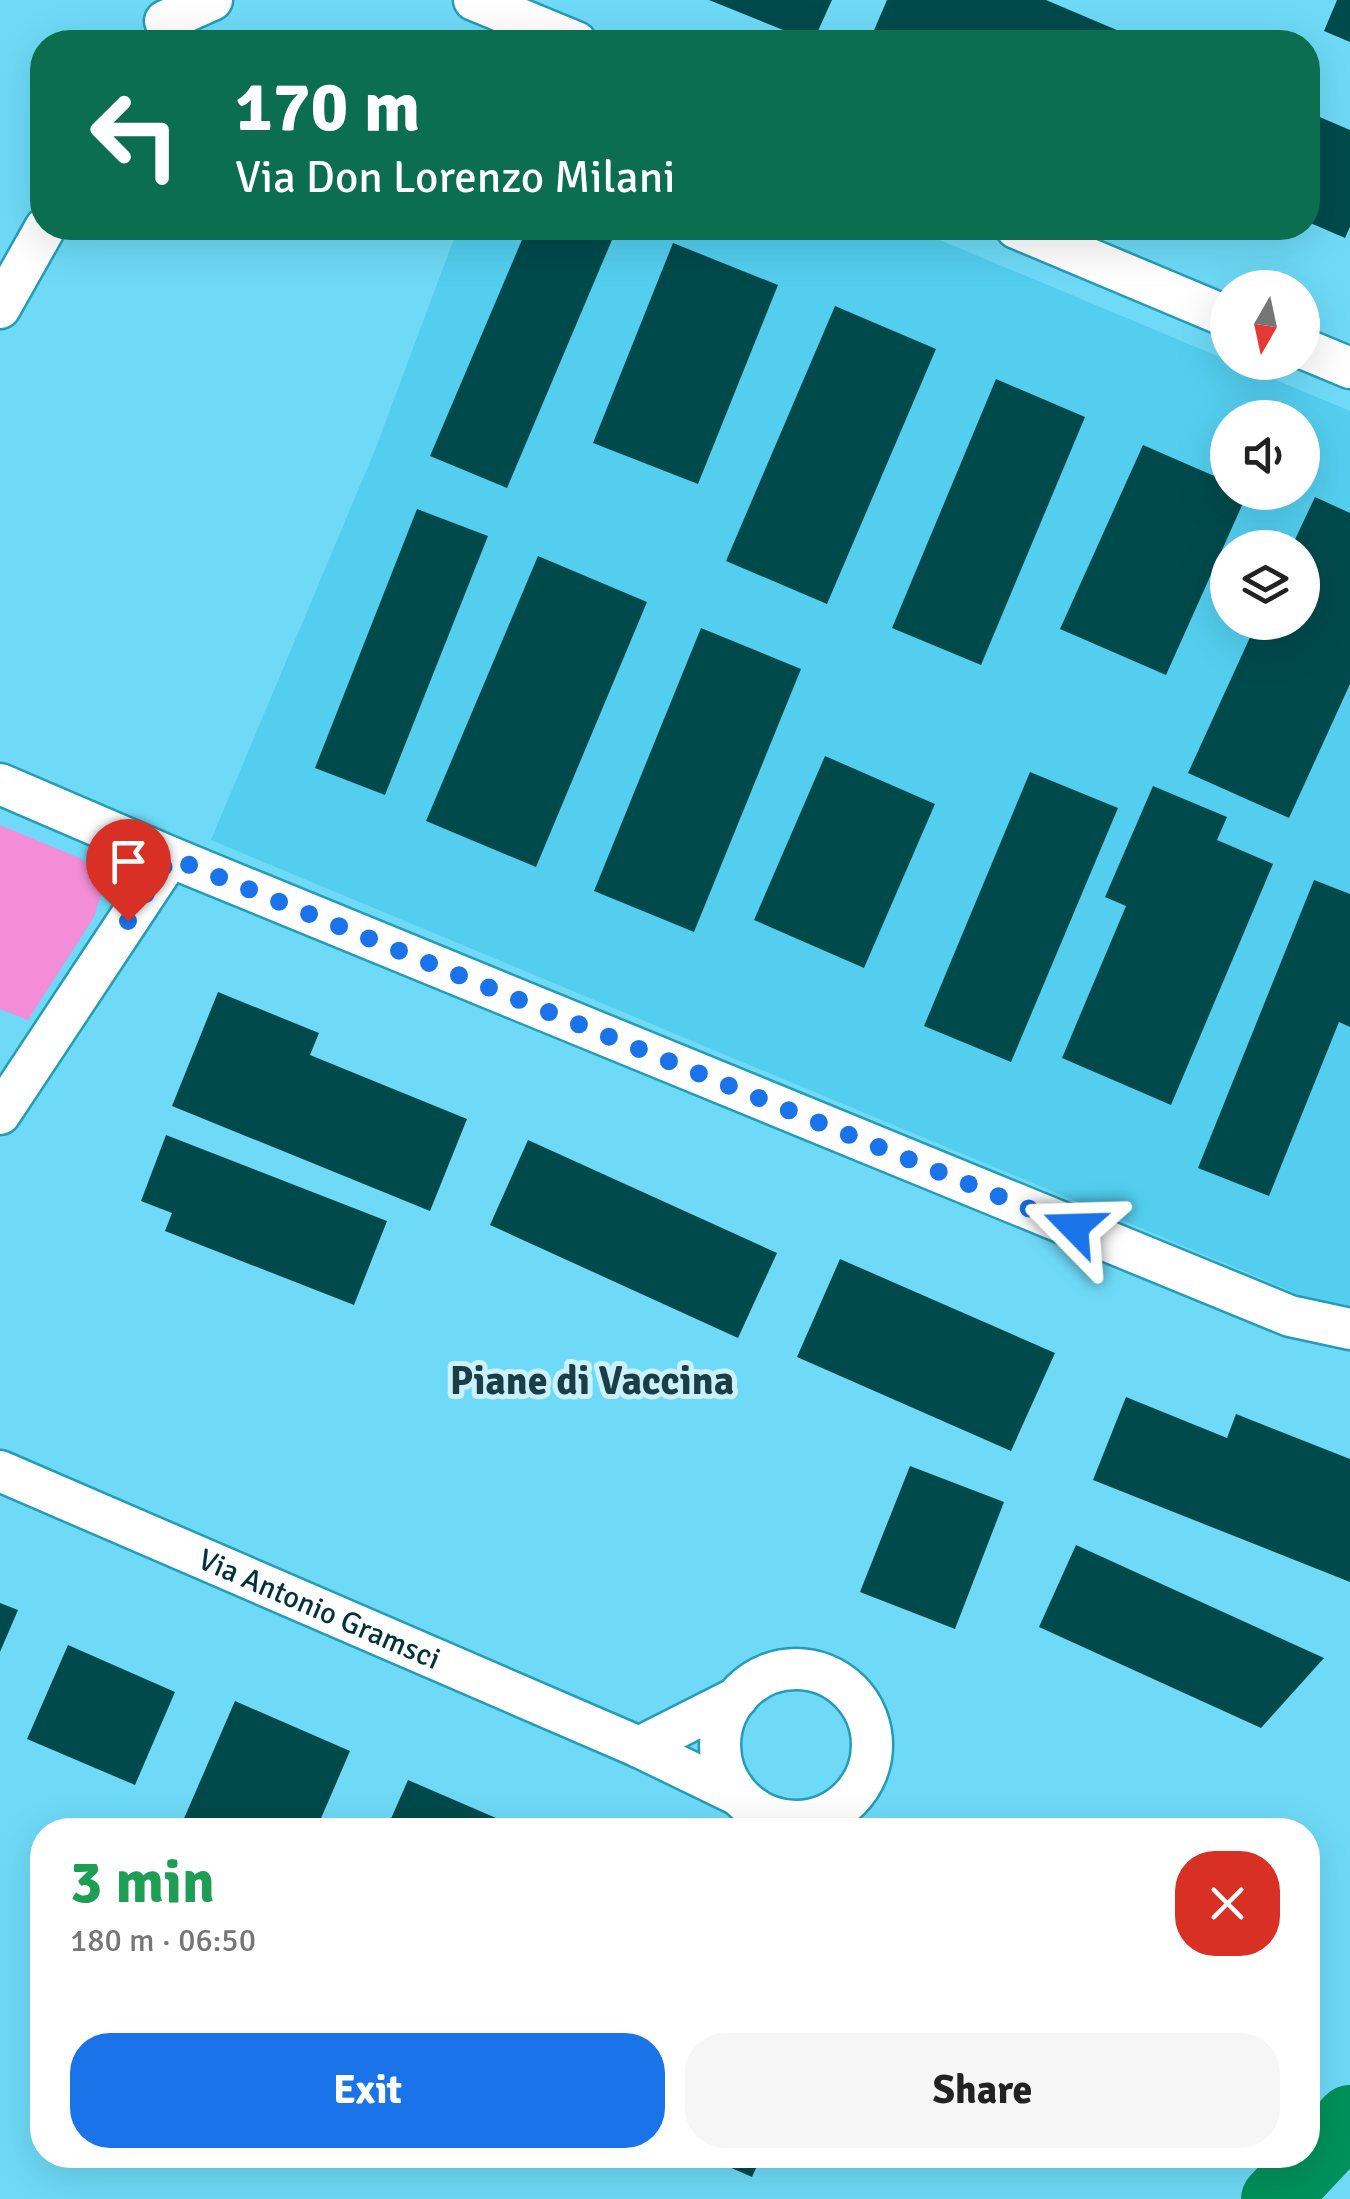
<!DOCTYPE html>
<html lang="en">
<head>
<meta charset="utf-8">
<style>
  :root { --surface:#fff; --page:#f6f6f6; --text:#222; --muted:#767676; --accent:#1a73e8 }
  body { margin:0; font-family:Signika,sans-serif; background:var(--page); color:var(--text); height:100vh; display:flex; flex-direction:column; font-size:38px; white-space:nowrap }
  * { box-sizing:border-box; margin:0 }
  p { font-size:32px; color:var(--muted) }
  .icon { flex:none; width:55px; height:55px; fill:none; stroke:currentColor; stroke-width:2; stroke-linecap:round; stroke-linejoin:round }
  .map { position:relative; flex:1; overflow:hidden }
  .sheet { position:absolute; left:30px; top:1818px; width:1290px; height:350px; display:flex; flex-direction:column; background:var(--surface); border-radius:40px; box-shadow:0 10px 40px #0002 }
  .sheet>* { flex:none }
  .top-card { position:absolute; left:30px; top:30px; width:1290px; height:210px; border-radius:40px; box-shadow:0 10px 40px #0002; background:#0b6e4f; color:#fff; overflow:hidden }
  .needle { width:65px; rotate:189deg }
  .fabs { position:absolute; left:1210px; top:270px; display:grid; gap:20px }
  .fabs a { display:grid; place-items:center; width:110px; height:110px; border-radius:50%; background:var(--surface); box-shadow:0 10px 40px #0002; font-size:50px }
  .pin { position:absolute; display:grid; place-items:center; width:85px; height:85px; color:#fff; margin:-102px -42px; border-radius:50% 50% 50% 0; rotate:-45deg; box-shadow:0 0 10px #0007 }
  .pin .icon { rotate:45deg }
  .me { position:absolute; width:110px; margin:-55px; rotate:292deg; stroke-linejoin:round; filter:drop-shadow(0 0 8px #0008) }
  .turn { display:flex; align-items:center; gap:35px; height:210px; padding:0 40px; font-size:45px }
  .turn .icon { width:130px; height:130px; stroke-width:2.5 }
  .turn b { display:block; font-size:70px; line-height:85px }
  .round { display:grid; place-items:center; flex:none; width:105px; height:105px; border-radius:40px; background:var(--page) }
  .summary { display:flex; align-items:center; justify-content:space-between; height:170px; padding:0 40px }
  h1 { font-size:60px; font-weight:800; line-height:75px; color:#1e9e55 }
  .primary-button { display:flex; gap:20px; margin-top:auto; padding:20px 40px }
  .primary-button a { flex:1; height:115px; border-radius:40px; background:var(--accent); color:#fff; font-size:40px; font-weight:800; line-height:115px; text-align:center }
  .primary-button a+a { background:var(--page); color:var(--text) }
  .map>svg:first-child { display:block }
  .built { fill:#53ceef; fill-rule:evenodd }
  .green { fill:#f38dd7 }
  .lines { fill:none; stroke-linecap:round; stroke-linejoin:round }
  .river { stroke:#01915b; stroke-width:68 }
  .building { fill:#004a4c }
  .street-casing { stroke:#249cb8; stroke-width:45 }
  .street { stroke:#fff; stroke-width:40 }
  .route { stroke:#1a73e8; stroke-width:18; stroke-dasharray:0 32.4 }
  .labels { text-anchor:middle; stroke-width:10; stroke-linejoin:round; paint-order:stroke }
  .street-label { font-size:30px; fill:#00323d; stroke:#cbf1fd }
  .district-label { font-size:40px; font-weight:bold; fill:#1b3d46; stroke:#cbf1fd }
</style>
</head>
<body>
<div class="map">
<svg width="1350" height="2199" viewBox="0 0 1350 2199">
  <rect width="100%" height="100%" fill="#6edaf7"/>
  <path class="built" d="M458,228H911L1227,360L1228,362L1235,363L1350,411V1308L1331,1311L1284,1288L211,840L375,450ZM1228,418H1302V492H1228ZM1228,548H1302V622H1228Z"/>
  <polygon class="green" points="0,825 82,859 96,877 101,895 94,917 28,1020 0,1009"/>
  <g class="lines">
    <polyline class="river" points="1275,2199 1350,2119"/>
  </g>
  <g class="building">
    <polygon points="709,0 832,0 813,42"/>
    <polygon points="887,0 1046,0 1145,42 888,42 872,35"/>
    <polygon points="1337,0 1350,0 1350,42 1324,31"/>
    <polygon points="1308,112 1350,130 1350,227 1345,238 1308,222"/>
    <polygon points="527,228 617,228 507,488 430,456"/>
    <polygon points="673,243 778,285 698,484 593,443"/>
    <polygon points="835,306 936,349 827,604 726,561"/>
    <polygon points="996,379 1085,417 981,665 892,628"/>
    <polygon points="1143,445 1228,482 1228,492 1248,492 1166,675 1060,629"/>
    <polygon points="1315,497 1350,513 1350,684 1289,818 1188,773 1257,622 1302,622 1302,548 1291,548"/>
    <polygon points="417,509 488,536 385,795 315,768"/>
    <polygon points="538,556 647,602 536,867 426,821"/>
    <polygon points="701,628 801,669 694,932 594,891"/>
    <polygon points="825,756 935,804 864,968 754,920"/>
    <polygon points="1030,772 1118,808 1011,1062 924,1026"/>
    <polygon points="1153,786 1227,817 1217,840 1273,864 1171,1105 1062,1058 1126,906 1105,897"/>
    <polygon points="1314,880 1350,894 1350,1027 1339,1022 1269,1196 1198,1168"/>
    <polygon points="218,992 319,1033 310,1055 467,1119 430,1211 172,1106"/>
    <polygon points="166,1135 387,1221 354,1305 165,1231 172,1213 141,1201"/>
    <polygon points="528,1140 777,1253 738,1338 490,1225"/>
    <polygon points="840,1259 1055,1353 1011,1451 797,1357"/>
    <polygon points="1126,1397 1227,1438 1236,1414 1350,1459 1350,1582 1093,1480"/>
    <polygon points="910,1466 1004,1502 955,1629 860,1592"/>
    <polygon points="1076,1545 1324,1658 1261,1728 1039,1627"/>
    <polygon points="0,1603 18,1610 0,1652"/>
    <polygon points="68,1645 175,1692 135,1785 27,1739"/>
    <polygon points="235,1701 350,1751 316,1830 179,1830"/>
    <polygon points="408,1780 524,1830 386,1830"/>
    <polygon points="702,2155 762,2155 752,2177"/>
  </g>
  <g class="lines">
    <g class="street-casing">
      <g id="street">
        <polyline points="474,0 576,42"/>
        <polyline points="165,21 212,0"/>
        <polyline points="1016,228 1228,317"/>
        <polyline points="0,308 45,228"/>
        <polyline points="1302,348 1350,368"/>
        <polyline points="0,784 170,857 1290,1316 1350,1329"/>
        <polyline points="0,1114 170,857"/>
        <path id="s1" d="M0,1471L639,1747L738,1795"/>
        <circle cx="796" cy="1745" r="76"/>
        <polyline points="639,1747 738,1697"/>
      </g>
    </g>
    <use href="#street" class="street"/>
  </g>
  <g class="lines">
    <polyline class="route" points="128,921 170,857 1074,1227"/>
  </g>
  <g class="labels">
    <g class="street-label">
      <text dy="10" stroke="none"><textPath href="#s1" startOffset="348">Via Antonio Gramsci</textPath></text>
    </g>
    <g class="district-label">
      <text x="592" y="1394">Piane di Vaccina</text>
    </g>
  </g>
</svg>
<div class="fabs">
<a><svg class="needle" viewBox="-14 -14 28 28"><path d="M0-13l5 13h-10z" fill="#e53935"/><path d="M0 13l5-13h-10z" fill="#767676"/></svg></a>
<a><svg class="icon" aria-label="sound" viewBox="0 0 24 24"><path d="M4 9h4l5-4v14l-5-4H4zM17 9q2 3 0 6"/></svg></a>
<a><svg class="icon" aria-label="layers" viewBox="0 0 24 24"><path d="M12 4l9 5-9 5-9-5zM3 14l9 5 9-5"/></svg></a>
</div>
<div class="pin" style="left:128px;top:921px;background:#d93025"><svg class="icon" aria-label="arrive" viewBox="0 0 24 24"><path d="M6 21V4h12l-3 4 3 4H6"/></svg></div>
<svg class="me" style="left:1074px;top:1227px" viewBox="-20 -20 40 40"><path d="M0-17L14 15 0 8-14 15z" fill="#1a73e8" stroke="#fff" stroke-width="4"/></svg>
<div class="top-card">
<div class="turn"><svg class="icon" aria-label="left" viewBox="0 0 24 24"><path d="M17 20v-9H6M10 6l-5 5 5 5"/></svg><div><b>170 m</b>Via Don Lorenzo Milani</div></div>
</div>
<section class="sheet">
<div class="summary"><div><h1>3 min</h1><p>180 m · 06:50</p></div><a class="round" style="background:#d93025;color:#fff"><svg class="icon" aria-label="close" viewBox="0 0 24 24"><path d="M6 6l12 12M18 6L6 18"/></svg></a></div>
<div class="primary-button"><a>Exit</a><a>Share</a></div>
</section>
</div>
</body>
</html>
